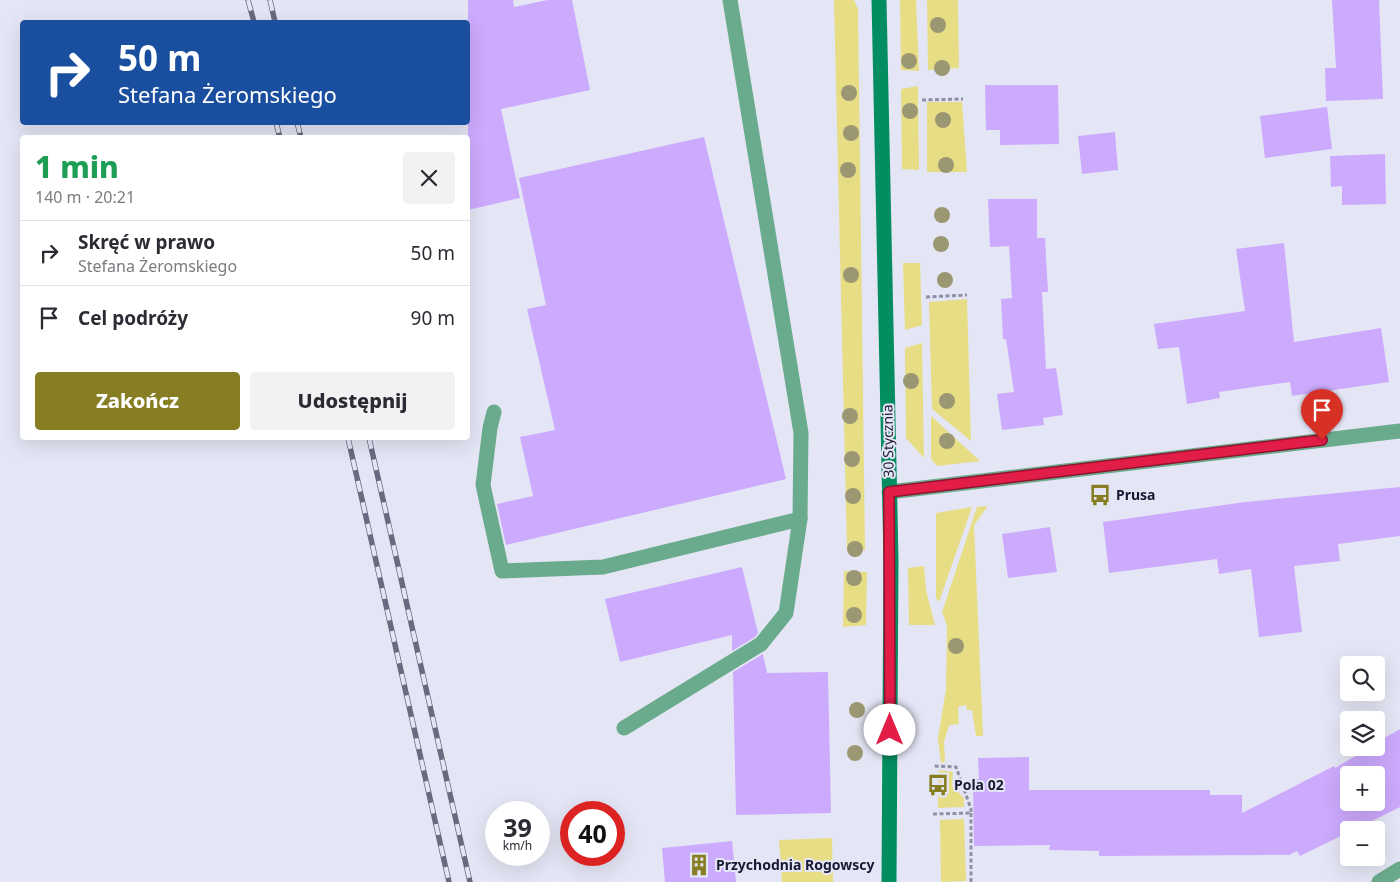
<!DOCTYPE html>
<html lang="pl">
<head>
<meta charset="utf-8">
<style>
  :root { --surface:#fff; --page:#f2f2f3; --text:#2b2b33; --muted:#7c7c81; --line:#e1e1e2; --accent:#877d23 }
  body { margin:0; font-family:"Noto Sans",sans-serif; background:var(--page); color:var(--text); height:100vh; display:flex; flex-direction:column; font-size:19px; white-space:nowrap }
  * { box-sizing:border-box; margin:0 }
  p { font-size:16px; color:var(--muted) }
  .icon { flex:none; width:28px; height:28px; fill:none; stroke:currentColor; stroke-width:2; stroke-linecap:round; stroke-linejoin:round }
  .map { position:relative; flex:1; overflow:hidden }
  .drawer { position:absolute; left:20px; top:135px; width:450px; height:305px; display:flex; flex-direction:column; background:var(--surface); border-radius:5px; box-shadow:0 5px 20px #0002 }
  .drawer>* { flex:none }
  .top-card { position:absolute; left:20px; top:20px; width:450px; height:105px; border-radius:5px; box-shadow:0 5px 20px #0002; background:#1a4fa0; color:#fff; overflow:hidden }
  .buttons { position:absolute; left:1340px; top:656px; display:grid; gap:10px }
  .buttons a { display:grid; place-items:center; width:45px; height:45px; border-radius:5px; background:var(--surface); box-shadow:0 5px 20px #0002; font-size:25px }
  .speed { position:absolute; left:485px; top:801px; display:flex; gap:10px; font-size:25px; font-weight:700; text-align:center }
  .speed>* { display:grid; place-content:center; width:65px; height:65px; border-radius:50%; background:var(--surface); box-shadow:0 5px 20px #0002; line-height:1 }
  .speed small { font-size:12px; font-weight:400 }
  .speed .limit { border:8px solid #d22; background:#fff; color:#111 }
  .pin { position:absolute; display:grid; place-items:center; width:42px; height:42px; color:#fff; margin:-51px -21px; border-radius:50% 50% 50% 0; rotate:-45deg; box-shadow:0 0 5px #0007 }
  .pin .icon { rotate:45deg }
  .me { position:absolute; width:55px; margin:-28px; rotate:0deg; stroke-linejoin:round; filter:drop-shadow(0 0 4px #0008) }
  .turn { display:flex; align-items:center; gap:18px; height:105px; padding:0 15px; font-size:22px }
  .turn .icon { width:65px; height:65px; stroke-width:2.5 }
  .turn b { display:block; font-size:35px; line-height:42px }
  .round { display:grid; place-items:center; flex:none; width:52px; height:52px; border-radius:5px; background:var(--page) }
  .head { display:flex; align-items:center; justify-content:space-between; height:85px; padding:0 15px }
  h1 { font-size:30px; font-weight:800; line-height:38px; color:#1e9e55 }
  .action { display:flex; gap:10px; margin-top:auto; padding:10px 15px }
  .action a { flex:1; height:58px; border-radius:5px; background:var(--accent); color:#fff; font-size:20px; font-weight:800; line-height:58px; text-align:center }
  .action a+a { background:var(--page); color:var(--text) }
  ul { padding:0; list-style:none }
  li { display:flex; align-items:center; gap:15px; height:65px; padding:0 15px; border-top:1px solid var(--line) }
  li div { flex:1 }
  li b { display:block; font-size:19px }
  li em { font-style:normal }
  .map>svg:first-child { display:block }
  .green { fill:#e7dd85 }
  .building { fill:#ccaafd; fill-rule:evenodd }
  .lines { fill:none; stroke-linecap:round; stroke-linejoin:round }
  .path { stroke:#8f90a3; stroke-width:3; stroke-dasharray:4 2.5; stroke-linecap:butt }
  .lane { stroke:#6bab8d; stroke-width:15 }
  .street { stroke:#6bab8d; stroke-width:15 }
  .secondary { stroke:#038d61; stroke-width:15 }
  .rail-casing { stroke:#69697f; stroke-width:5.5 }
  .rail { stroke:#e5e6f5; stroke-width:4; stroke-dasharray:11; stroke-linecap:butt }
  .tree { fill:#9b9773 }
  .route-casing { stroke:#92132f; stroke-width:12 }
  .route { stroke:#e11d48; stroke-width:9 }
  .labels { text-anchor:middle; stroke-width:4; stroke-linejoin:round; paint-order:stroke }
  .street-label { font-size:14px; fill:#191933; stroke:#e5e6f5 }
  .poi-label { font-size:14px; font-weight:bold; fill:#191933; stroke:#e5e6f5; text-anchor:start }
</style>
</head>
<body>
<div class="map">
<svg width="1400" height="882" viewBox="0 0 1400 882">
  <rect width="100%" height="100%" fill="#e5e6f5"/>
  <g class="green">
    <polygon points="834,0 854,0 858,9 865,550 847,551"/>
    <polygon points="900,0 916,0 919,71 901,70"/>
    <polygon points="927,0 958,0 959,68 928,70"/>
    <polygon points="918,86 919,170 902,169 901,89"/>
    <polygon points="927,102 962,102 967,172 927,172"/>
    <polygon points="903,263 920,263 922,325 905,330"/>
    <polygon points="967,299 971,441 932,409 929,302"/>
    <polygon points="922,343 924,458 906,438 905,348"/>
    <polygon points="931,416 980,461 937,466 931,459"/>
    <polygon points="988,506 974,525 983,736 976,736 972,710 967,710 966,705 958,707 959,724 949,725 944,742 945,761 941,763 938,738 946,689 947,626 942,612 977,507"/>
    <polygon points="972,507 939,602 936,598 936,513"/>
    <polygon points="924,566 926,590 935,625 909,625 908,568"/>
    <polygon points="844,571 867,572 866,625 843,627"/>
    <polygon points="939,770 953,772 952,786 964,798 964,807 938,808"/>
    <polygon points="964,819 966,881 941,882 940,820"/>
    <polygon points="832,838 833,882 782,882 779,840"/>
  </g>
  <g class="building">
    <polygon points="468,0 513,0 514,7 548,0 572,0 590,90 501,109 520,198 468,210"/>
    <polygon points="1332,0 1379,0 1383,99 1326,101 1325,68 1336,68"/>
    <polygon points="985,85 1058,85 1059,144 1000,145 1000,130 986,130"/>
    <polygon points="1327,107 1332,149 1265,158 1260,116"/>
    <polygon points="1115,132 1118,170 1082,174 1078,136"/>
    <polygon points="704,137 786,479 506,545 497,504 533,496 520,437 555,430 527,309 546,305 519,178"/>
    <polygon points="1385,154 1386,204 1342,205 1342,186 1331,187 1330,156"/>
    <polygon points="988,199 1037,199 1037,238 1045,238 1048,292 1042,292 1046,369 1056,368 1063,415 1043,418 1044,425 1002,430 997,394 1014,392 1006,339 1003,339 1001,299 1012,298 1009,246 990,247"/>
    <polygon points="1284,243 1294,342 1381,328 1389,382 1292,396 1290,382 1219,392 1220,398 1187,404 1179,347 1158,349 1154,324 1245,311 1236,249"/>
    <polygon points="1400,487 1400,536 1338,544 1340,561 1294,566 1302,632 1259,637 1251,569 1219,574 1217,559 1109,573 1103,522 1245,502"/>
    <polygon points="1050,527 1057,572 1008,578 1002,534"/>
    <polygon points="742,567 758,633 755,637 732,651 732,635 620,662 605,599"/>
    <polygon points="763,654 767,673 828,672 831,813 736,815 733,672"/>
    <path d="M1400,729V807L1354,830H1349V832L1300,856L1297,851L1289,855L1099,856V851L1049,850L1050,845L974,846L973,779H979L978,758L1029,757V790H1210V795H1242V813L1334,766L1335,768L1369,748H1376V743ZM1349,775H1376V802H1349Z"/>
    <polygon points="732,841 736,882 665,882 662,848"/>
  </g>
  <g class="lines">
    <g class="path">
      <polyline points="922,100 963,99"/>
      <polyline points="926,297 967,295"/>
      <polyline points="971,813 971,882"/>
      <polyline points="933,814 971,813 971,809 956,767 934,766"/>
    </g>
    <g class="lane">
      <polyline points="494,412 490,428 483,485 502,571 603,567 800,519 801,433 730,0"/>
      <polyline points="624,728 761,644 786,613 800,519"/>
    </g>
    <g class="street">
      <polyline points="889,492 1400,431"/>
      <polyline points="1379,882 1400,869"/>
    </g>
    <polyline class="secondary" points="879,0 891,559 889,882"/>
    <g class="rail-casing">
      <g id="rail">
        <polyline points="248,0 254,22"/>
        <polyline points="270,0 275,22"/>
        <polyline points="276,122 280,138"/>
        <polyline points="297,122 301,138"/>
        <polyline points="348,438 449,882"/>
        <polyline points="369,438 470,882"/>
      </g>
    </g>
    <use href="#rail" class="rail"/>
  </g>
  <g class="tree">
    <circle cx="938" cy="25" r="8"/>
    <circle cx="909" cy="61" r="8"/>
    <circle cx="942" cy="68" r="8"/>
    <circle cx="849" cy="93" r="8"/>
    <circle cx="910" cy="111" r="8"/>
    <circle cx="943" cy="120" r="8"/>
    <circle cx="851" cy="133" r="8"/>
    <circle cx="946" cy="165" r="8"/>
    <circle cx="848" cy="170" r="8"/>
    <circle cx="942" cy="215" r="8"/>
    <circle cx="941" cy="244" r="8"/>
    <circle cx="851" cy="275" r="8"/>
    <circle cx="945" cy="280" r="8"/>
    <circle cx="911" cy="381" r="8"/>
    <circle cx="947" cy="401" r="8"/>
    <circle cx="850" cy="416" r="8"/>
    <circle cx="947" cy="441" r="8"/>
    <circle cx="852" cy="459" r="8"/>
    <circle cx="853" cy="496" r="8"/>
    <circle cx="855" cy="549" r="8"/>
    <circle cx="854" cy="578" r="8"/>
    <circle cx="854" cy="615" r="8"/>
    <circle cx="956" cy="646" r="8"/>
    <circle cx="857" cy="710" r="8"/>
    <circle cx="855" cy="753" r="8"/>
  </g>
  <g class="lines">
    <g class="route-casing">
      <polyline id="route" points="890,730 889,492 1322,440"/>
    </g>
    <use href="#route" class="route"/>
  </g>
  <defs>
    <g id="bus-bare" transform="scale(1.725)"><path d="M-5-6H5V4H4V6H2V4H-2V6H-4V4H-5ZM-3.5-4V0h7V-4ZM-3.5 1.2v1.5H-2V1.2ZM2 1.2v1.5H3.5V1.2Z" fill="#877d23" stroke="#e5e6f5" stroke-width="2.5" paint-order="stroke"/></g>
    <g id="building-bare" transform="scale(1.725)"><path d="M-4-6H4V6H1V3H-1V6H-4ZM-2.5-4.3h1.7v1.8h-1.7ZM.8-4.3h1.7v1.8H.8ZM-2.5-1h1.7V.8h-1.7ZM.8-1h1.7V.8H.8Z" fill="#877d23" stroke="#e5e6f5" stroke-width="2.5" paint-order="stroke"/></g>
  </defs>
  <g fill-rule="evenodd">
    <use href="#bus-bare" x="1100" y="495"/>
    <use href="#bus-bare" x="938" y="785"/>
    <use href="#building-bare" x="699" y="865"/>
  </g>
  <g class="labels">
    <g class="street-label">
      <text transform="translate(888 441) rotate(-91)" y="5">30 Stycznia</text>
    </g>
    <g class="poi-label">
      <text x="1116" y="500">Prusa</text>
      <text x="954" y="790">Pola 02</text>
      <text x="716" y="870">Przychodnia Rogowscy</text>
    </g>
  </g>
</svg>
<div class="buttons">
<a><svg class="icon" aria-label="search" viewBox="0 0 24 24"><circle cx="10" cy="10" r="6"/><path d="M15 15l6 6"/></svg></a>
<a><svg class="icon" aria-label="layers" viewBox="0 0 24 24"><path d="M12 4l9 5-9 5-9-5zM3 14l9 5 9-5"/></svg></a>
<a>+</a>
<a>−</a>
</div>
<div class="speed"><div>39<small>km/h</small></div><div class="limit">40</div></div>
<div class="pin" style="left:1322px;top:440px;background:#d93025"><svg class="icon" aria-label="arrive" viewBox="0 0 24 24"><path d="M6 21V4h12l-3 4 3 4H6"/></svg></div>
<svg class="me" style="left:890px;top:730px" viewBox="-20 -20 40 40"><circle r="19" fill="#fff"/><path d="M0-13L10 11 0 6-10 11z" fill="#e11d48"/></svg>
<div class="top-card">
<div class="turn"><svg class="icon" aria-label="right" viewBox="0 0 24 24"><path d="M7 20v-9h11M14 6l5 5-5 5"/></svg><div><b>50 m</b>Stefana Żeromskiego</div></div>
</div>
<section class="drawer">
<div class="head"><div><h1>1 min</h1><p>140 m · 20:21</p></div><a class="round"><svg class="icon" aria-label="close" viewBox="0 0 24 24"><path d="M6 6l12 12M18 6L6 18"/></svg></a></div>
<ul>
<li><svg class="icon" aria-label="right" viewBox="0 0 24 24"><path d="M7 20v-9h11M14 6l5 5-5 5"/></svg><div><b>Skręć w prawo</b><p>Stefana Żeromskiego</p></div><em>50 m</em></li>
<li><svg class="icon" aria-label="arrive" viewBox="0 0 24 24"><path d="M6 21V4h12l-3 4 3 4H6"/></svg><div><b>Cel podróży</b></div><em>90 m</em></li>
</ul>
<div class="action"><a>Zakończ</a><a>Udostępnij</a></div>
</section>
</div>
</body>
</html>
